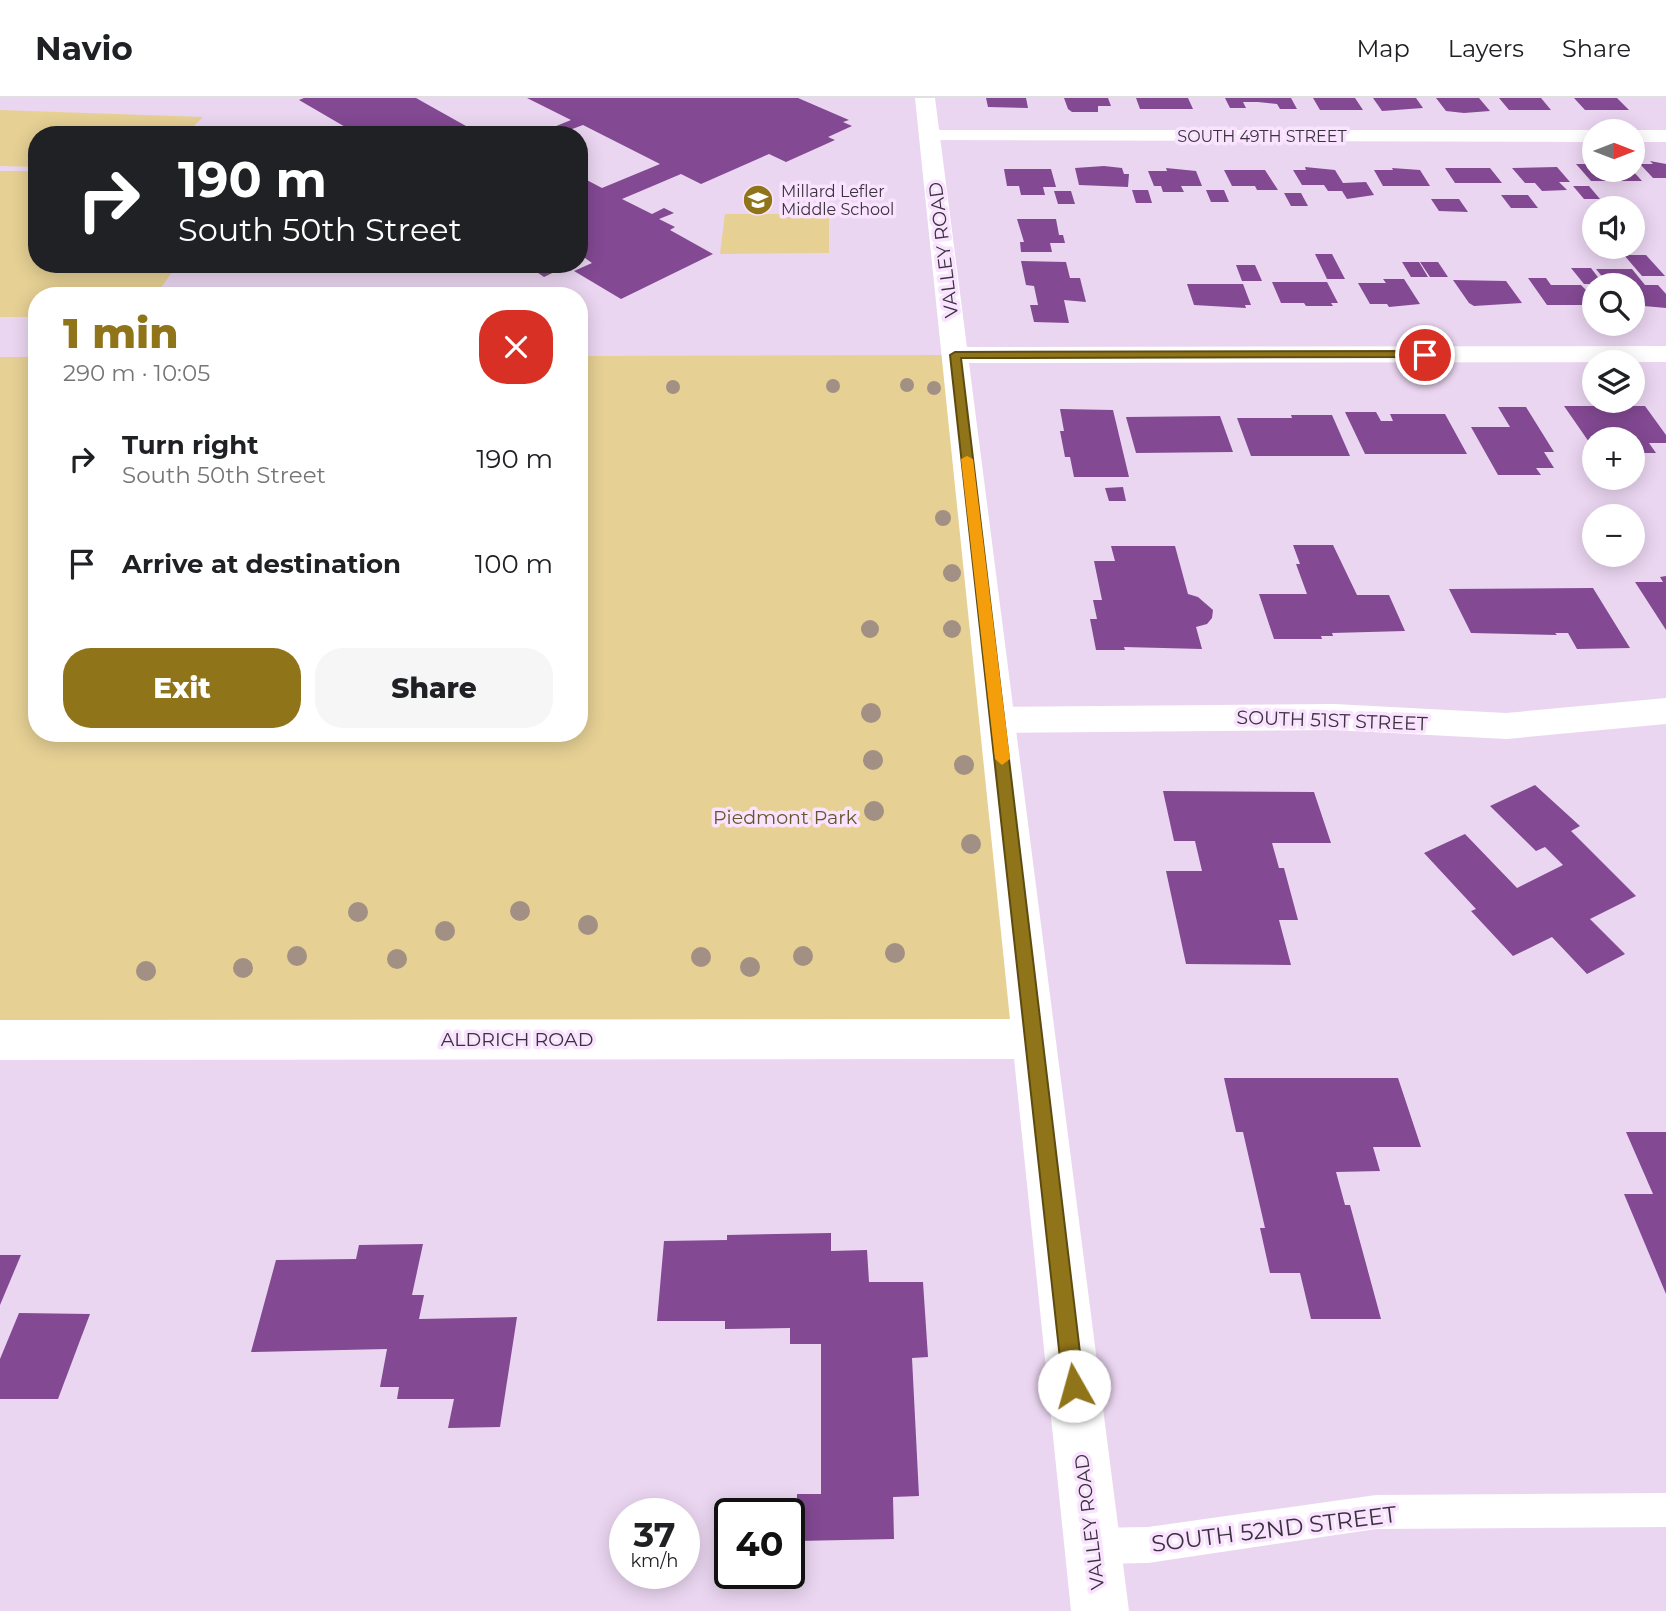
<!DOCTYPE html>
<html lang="en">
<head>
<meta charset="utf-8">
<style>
  :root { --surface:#fff; --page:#f6f6f6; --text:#202124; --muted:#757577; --line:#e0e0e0; --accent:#907419 }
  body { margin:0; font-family:Montserrat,sans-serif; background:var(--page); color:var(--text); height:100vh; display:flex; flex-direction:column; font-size:26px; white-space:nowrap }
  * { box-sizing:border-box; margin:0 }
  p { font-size:23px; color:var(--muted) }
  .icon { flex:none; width:38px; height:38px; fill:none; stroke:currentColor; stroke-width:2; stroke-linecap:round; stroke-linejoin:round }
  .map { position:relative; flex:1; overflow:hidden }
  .panel { position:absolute; left:28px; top:189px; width:560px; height:455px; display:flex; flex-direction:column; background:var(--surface); border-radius:28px; box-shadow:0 4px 18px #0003 }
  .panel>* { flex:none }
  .hud { position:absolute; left:28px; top:28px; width:560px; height:147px; border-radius:28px; box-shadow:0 4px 18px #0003; background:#202124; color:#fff; overflow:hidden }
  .needle { width:46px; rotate:90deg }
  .fabs { position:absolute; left:1582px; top:21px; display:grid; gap:14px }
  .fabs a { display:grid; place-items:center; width:63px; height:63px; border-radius:50%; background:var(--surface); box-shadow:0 4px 18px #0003; font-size:35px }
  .speed { position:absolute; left:609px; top:1400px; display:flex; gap:14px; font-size:35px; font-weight:700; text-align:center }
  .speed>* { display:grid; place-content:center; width:91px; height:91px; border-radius:50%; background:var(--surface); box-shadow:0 4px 18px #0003; line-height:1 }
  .speed small { font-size:18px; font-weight:400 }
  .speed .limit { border:4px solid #111; border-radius:10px; background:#fff; color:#111 }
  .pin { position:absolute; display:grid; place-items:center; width:60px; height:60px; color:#fff; margin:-30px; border:4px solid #fff; border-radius:50%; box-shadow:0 2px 7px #0007 }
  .me { position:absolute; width:77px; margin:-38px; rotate:353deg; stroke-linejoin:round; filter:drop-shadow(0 0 5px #0008) }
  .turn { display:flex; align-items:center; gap:24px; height:147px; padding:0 35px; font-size:32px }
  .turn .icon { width:91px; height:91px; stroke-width:2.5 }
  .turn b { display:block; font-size:49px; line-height:60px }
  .round { display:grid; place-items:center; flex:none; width:74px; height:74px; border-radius:28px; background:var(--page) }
  .headline { display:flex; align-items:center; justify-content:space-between; height:119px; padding:0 35px }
  h1 { font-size:42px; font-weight:800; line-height:52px; color:var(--accent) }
  .primary-button { display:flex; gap:14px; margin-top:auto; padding:14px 35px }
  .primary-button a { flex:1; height:80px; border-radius:28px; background:var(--accent); color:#fff; font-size:28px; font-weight:800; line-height:80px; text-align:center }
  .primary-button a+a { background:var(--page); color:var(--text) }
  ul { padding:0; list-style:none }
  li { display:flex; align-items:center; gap:21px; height:105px; padding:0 35px }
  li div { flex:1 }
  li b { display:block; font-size:26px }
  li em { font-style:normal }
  header { display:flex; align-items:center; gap:42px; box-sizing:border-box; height:98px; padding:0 35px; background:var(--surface); border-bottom:2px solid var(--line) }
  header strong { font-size:33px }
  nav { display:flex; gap:38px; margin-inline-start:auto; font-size:24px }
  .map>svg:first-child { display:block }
  .green { fill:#e6d094 }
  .building { fill:#834993 }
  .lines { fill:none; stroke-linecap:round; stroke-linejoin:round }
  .lane { fill:#fff; fill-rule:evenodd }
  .street { fill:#fff; fill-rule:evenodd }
  .secondary { fill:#fff; fill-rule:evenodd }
  .tree { fill:#a29084 }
  .route { fill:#907419; stroke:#5e4b10; stroke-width:2 }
  .slow { fill:#f59e0b }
  .labels { text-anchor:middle; stroke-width:7; stroke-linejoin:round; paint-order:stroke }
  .far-street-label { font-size:16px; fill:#3a323d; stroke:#f9e3ff }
  .far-poi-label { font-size:16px; fill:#3a323d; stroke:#f9e3ff; text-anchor:start }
  .street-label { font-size:19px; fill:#3a323d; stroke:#f9e3ff }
  .park-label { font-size:19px; fill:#66562b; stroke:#f9e3ff }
  .near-street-label { font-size:23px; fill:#3a323d; stroke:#f9e3ff }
</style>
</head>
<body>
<header>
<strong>Navio</strong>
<nav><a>Map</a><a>Layers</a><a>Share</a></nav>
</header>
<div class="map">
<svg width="1666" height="1513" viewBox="0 0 1666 1513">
  <rect width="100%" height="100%" fill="#ebd6f1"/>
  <g class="green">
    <polygon points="0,12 203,19 185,37 37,37 37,69 0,68"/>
    <polygon points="0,73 37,73 37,166 178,166 155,198 37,198 37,219 0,219"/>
    <polygon points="725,116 829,116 829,155 720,156"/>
    <polygon points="955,257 1033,941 0,942 0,259 37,259 37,635 579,635 579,258"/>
  </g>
  <g class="building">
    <polygon points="304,0 416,0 482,37 359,37 299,2"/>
    <polygon points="527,0 798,0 849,22 843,24 852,28 828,39 835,42 786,64 769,56 701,86 681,76 622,101 652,116 664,110 674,115 659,121 675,129 670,132 713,156 621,201 574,173 592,165 585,160 579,163 579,78 602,90 660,66 583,27 556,37 534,37 571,22"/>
    <polygon points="986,0 1026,0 1028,10 988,9"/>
    <polygon points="1064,0 1108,0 1111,8 1098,8 1098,14 1072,14 1068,11"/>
    <polygon points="1136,0 1188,0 1193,11 1140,11"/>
    <polygon points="1225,0 1291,0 1297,11 1280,11 1277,6 1258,4 1243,4 1246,10 1230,10"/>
    <polygon points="1313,0 1355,0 1363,12 1320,12"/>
    <polygon points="1373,0 1416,0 1423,10 1382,13"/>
    <polygon points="1436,0 1479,0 1490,13 1464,15 1446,13"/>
    <polygon points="1499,0 1541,0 1551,12 1509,12"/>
    <polygon points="1574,0 1617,0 1629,12 1585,12"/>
    <polygon points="1650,63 1666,66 1666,80 1653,80 1640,66 1653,66"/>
    <polygon points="1576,66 1594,66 1594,72 1632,72 1642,83 1591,83"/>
    <polygon points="1104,68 1122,70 1124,76 1129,76 1128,89 1079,87 1075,70"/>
    <polygon points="1305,69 1335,72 1343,85 1366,84 1374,97 1347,101 1342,93 1328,93 1324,87 1302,87 1293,72 1306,72"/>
    <polygon points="1557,69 1570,84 1559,84 1567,92 1542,93 1535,85 1525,85 1512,70"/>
    <polygon points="1166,70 1196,73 1202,88 1181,88 1184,94 1163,94 1161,88 1154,88 1148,73 1167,73"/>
    <polygon points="1392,70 1420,72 1430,88 1383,88 1374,72 1393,72"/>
    <polygon points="1445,70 1490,70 1502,85 1455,85"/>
    <polygon points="1004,71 1051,71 1056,89 1043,89 1045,97 1021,97 1019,88 1007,88"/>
    <polygon points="1224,72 1265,72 1278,92 1257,92 1255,88 1232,88"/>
    <polygon points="1573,88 1589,88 1600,101 1584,101"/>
    <polygon points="1132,92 1148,92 1152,105 1136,105"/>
    <polygon points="1206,92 1224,92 1229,104 1211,104"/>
    <polygon points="1054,93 1071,93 1075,106 1058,106"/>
    <polygon points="1284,95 1301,95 1308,108 1291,108"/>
    <polygon points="1501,97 1528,97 1538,110 1511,110"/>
    <polygon points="1431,101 1459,101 1468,114 1439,113"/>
    <polygon points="1017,121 1056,121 1059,137 1063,137 1065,145 1050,145 1052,154 1021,154 1020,144 1024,144"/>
    <polygon points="1315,156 1332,156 1345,181 1327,181"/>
    <polygon points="1624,157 1646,157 1665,178 1642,178"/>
    <polygon points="1021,163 1066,164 1070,180 1080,180 1086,204 1064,202 1069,225 1034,224 1030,207 1038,207 1034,188 1026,187"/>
    <polygon points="1402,164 1419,164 1428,179 1411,179"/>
    <polygon points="1420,164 1438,164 1448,179 1430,179"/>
    <polygon points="525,166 571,166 544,179"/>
    <polygon points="1236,167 1255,167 1262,183 1242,183"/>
    <polygon points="1571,170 1591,170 1603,186 1584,186"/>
    <polygon points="1596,171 1632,171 1645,187 1658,187 1666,196 1666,210 1633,207 1633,187 1609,187"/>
    <polygon points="1528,180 1546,180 1551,187 1581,187 1591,197 1594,207 1547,207"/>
    <polygon points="1383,181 1404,181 1420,206 1389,209 1387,206 1370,206 1358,185 1386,185"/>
    <polygon points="1453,182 1506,183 1522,205 1474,208 1469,205"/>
    <polygon points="1272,184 1327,184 1338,205 1331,205 1333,208 1306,208 1304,205 1281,205"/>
    <polygon points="1187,186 1243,186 1251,207 1245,207 1246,210 1194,207"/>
    <polygon points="1564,308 1645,308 1666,337 1666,345 1649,345 1656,355 1633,355 1633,341 1594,341 1594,344 1589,344"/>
    <polygon points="1498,309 1526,309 1554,354 1544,354 1554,370 1536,370 1541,377 1498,377 1471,329 1510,329"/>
    <polygon points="1060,311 1113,312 1129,379 1074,379 1070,359 1065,359 1060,333 1064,333"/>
    <polygon points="1345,314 1376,314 1381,323 1393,323 1390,316 1445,316 1467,356 1365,356"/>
    <polygon points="1291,317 1332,317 1350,358 1251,358 1237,320 1292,320"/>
    <polygon points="1220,318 1233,354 1136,355 1126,319"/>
    <polygon points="1123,389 1126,403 1109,403 1105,390"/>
    <polygon points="1293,447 1333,447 1357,497 1389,497 1405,533 1332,535 1333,538 1321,538 1322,541 1274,541 1259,496 1307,496 1296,466 1300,466"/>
    <polygon points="1111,448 1175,448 1188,496 1198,499 1213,512 1212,520 1207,526 1196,529 1202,551 1124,549 1125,552 1096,552 1090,521 1097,521 1093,502 1102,502 1094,463 1115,463"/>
    <polygon points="1666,478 1666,532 1635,484 1663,484 1660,479"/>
    <polygon points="1593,490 1630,550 1577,551 1568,535 1555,535 1557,537 1471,535 1449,491"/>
    <polygon points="1535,687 1580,728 1571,733 1636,798 1590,821 1625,856 1587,876 1552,839 1513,858 1471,813 1476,811 1424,755 1465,736 1517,790 1563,767 1545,749 1536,753 1490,708"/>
    <polygon points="1163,693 1314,694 1331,745 1272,745 1279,770 1284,770 1298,822 1279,822 1291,867 1186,866 1166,773 1202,773 1195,743 1174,743"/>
    <polygon points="1224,980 1398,980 1421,1049 1373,1049 1380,1073 1336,1074 1345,1107 1350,1107 1381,1221 1311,1221 1300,1175 1270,1175 1260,1130 1265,1130 1243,1034 1236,1034"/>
    <polygon points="1626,1034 1666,1034 1666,1196 1624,1096 1653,1096"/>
    <polygon points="831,1135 831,1153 867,1152 869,1184 923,1184 928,1259 912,1260 919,1398 893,1399 894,1441 796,1443 797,1396 821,1396 821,1246 790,1246 790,1230 725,1231 725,1223 657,1223 664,1143 727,1142 727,1137"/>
    <polygon points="423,1146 412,1197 424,1197 419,1221 517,1219 500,1329 448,1330 454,1301 397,1301 399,1289 380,1289 387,1251 251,1254 276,1162 356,1161 359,1147"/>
    <polygon points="0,1157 21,1157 0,1207"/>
    <polygon points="19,1215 90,1216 58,1301 0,1301 0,1261"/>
  </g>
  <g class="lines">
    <polygon class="lane" points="1666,1395 1666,1429 1376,1431 1148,1465 1092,1466 1079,1461 1074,1448 1079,1435 1092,1430 1148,1429 1376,1397"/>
    <g class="street">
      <polygon points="929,32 1594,32 1600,33 1594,33 1594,44 922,42 919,38 922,34"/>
      <polygon points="1633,32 1666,32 1666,44 1633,44 1633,33 1627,33"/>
      <polygon points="1666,248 1666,264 955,265 946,263 942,257 946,251 955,249"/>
      <polygon points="1666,600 1666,626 1506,641 1334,632 998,635 986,631 980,622 986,613 998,609 1334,606 1506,615"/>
      <polygon points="1033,921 1048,927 1055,941 1048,955 1033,961 0,962 0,922"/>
    </g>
    <polygon class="secondary" points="915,0 935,0 1129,1513 1071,1513"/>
  </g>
  <g class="tree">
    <circle cx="907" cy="287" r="7"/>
    <circle cx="833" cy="288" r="7"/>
    <circle cx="673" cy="289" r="7"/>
    <circle cx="934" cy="290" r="7"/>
    <circle cx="943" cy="420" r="8"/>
    <circle cx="952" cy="475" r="9"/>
    <circle cx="870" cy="531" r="9"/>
    <circle cx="952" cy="531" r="9"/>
    <circle cx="871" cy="615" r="10"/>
    <circle cx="873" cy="662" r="10"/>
    <circle cx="964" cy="667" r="10"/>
    <circle cx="874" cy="713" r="10"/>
    <circle cx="971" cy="746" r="10"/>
    <circle cx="520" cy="813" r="10"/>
    <circle cx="358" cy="814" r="10"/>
    <circle cx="588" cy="827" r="10"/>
    <circle cx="445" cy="833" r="10"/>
    <circle cx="895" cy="855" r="10"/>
    <circle cx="297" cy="858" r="10"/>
    <circle cx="803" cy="858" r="10"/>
    <circle cx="701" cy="859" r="10"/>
    <circle cx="397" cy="861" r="10"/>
    <circle cx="750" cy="869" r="10"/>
    <circle cx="243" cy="870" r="10"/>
    <circle cx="146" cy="873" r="10"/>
  </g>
  <polygon class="route" points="1425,253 1428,254 1428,259 961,260 1084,1288 1081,1295 1074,1299 1066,1295 1063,1288 950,257 955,254"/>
  <polygon class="slow" points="967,358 973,361 1010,661 1002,667 995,661 961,361"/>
  <defs>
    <g id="school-disc" transform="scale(1.575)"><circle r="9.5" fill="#907419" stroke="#f9e3ff"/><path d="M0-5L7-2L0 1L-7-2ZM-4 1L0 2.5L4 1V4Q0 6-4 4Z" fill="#fff"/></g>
  </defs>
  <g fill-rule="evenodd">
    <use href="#school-disc" x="758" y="102"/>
  </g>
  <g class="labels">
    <g class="far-street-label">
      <text x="1262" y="44">SOUTH 49TH STREET</text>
    </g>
    <g class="far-poi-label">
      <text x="781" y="99">Millard Lefler<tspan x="781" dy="18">Middle School</tspan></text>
    </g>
    <g class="street-label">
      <text transform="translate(943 152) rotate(-97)" y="7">VALLEY ROAD</text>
      <text transform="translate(1332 622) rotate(2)" y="7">SOUTH 51ST STREET</text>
      <text x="517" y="948">ALDRICH ROAD</text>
      <text transform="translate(1089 1424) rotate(-97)" y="7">VALLEY ROAD</text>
    </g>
    <g class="park-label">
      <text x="785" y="726">Piedmont Park</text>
    </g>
    <g class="near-street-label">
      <text transform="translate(1274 1431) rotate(-7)" y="8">SOUTH 52ND STREET</text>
    </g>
  </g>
</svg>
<div class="fabs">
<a><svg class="needle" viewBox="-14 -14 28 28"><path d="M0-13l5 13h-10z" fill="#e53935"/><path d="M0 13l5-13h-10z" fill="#757577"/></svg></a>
<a><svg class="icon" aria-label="sound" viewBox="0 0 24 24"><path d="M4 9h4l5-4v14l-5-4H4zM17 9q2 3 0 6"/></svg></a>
<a><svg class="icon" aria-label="search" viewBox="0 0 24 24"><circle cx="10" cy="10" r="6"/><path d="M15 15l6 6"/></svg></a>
<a><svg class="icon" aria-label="layers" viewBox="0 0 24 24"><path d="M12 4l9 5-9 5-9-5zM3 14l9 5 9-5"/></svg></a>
<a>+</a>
<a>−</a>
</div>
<div class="speed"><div>37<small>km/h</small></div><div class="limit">40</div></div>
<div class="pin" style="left:1425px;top:257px;background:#d93025"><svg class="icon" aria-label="arrive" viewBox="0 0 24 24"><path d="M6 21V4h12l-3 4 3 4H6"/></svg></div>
<svg class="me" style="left:1074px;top:1288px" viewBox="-20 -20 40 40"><circle r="19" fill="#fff"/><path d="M0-13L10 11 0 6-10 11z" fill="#907419"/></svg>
<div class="hud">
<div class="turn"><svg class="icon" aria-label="right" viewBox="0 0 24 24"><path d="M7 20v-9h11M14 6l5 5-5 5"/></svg><div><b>190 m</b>South 50th Street</div></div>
</div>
<section class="panel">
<div class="headline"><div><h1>1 min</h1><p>290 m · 10:05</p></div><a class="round" style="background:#d93025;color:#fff"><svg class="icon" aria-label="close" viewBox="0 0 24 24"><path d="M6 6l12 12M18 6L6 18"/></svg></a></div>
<ul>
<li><svg class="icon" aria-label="right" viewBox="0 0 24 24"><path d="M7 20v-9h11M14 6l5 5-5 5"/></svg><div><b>Turn right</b><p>South 50th Street</p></div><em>190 m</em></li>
<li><svg class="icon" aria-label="arrive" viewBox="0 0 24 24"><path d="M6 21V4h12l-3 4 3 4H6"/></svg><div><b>Arrive at destination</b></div><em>100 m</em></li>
</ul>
<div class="primary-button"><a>Exit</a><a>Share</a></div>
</section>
</div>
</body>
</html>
